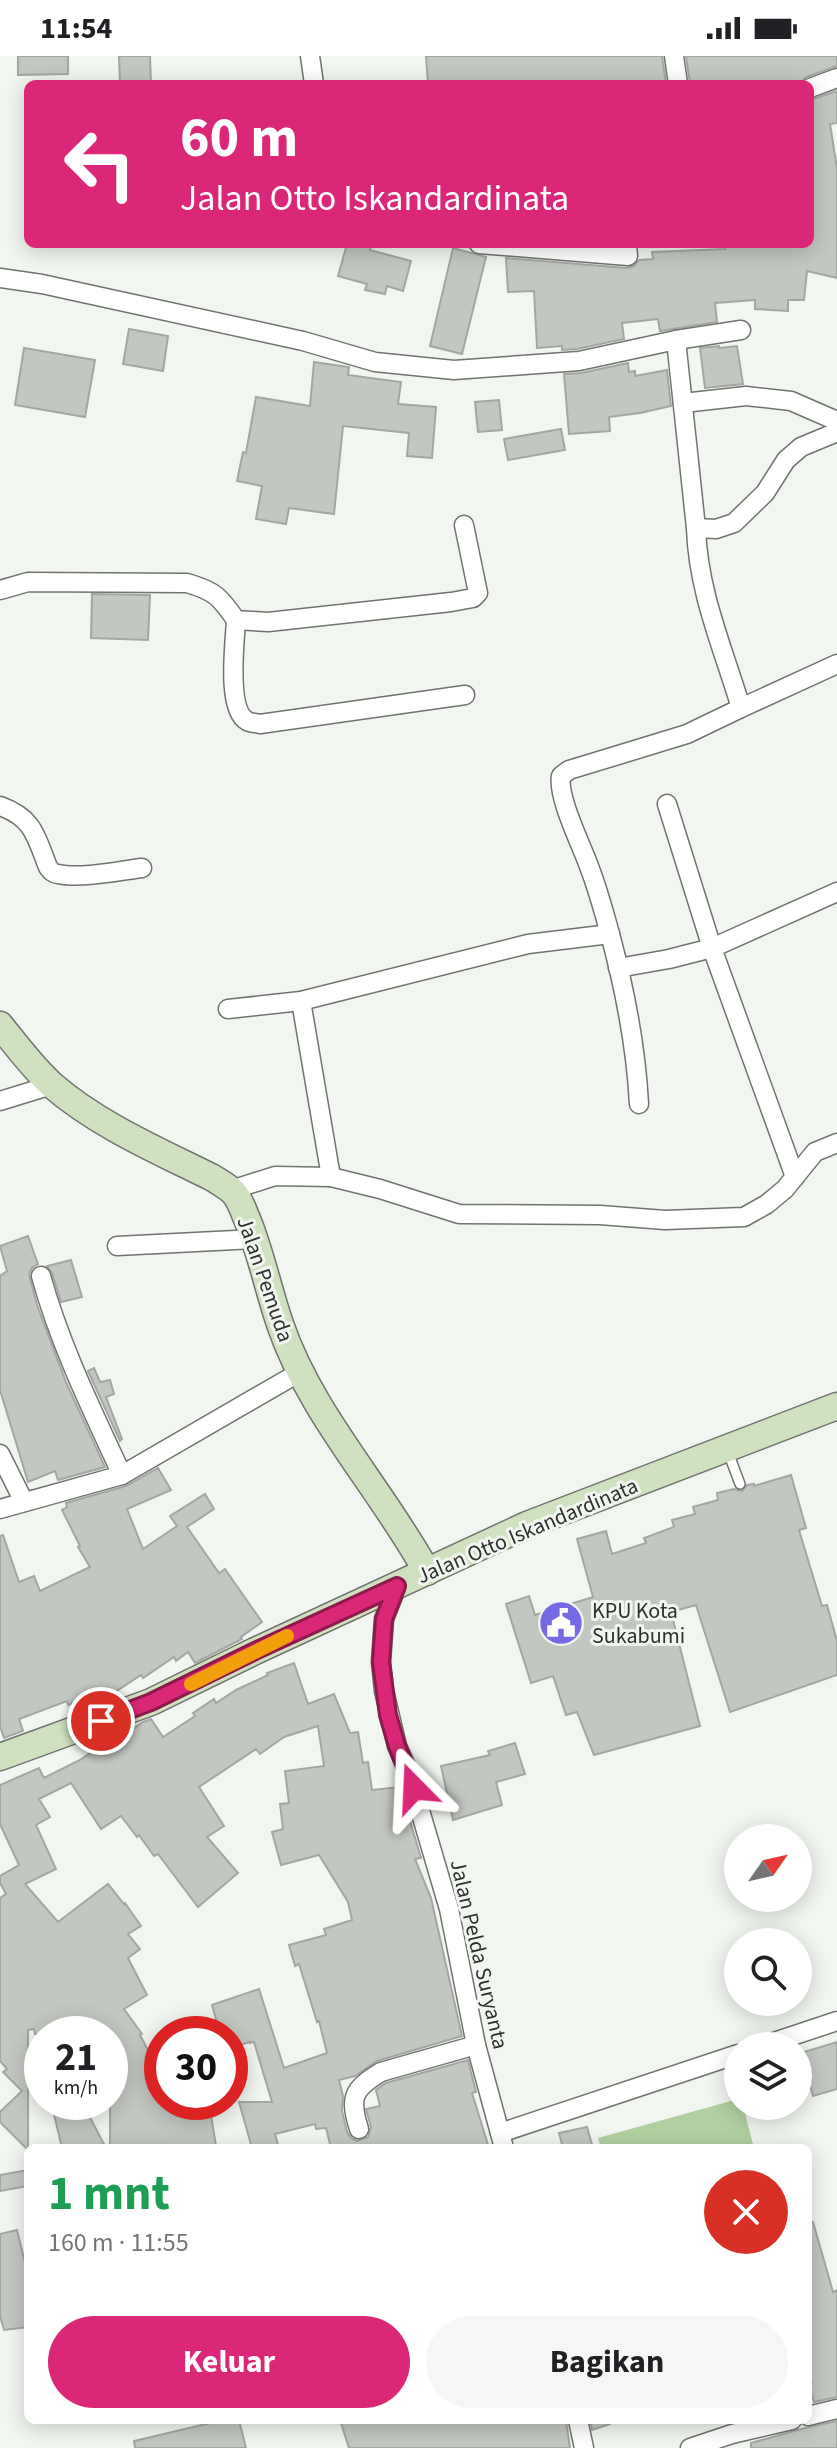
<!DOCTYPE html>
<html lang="id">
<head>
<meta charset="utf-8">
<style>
  :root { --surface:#fff; --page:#f6f6f6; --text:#202124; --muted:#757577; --accent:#db2777 }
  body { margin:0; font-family:"Source Sans 3",sans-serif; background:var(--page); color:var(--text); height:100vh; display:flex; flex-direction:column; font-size:30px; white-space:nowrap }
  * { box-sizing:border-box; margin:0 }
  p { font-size:26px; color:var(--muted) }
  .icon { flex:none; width:44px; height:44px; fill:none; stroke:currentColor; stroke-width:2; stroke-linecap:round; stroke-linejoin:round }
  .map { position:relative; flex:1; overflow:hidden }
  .side { position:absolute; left:24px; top:2088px; width:788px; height:280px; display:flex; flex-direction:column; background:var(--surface); border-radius:12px; box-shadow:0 4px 20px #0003 }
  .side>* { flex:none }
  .hud { position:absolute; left:24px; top:24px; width:790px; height:168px; border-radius:12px; box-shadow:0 4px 20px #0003; background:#db2777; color:#fff; overflow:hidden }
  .needle { width:52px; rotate:56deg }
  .buttons { position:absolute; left:724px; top:1768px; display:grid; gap:16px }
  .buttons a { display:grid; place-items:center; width:88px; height:88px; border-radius:50%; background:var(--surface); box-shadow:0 4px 20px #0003; font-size:40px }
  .speed { position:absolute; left:24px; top:1960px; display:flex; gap:16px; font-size:40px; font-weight:700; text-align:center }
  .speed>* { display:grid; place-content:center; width:104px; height:104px; border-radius:50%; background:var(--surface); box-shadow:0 4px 20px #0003; line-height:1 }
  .speed small { font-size:20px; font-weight:400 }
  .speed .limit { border:12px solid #d22; background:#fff; color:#111 }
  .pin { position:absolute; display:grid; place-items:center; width:68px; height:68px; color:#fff; margin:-34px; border:4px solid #fff; border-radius:50%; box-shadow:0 2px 8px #0007 }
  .me { position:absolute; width:88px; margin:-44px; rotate:339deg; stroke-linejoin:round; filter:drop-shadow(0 0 6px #0008) }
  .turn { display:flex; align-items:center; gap:28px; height:168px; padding:0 24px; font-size:36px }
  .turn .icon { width:104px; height:104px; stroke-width:2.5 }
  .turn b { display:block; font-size:56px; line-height:68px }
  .round { display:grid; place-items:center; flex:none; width:84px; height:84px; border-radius:42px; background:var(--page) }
  .overview { display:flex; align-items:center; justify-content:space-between; height:136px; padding:0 24px }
  h1 { font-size:48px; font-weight:700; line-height:60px; color:#1e9e55 }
  .cta { display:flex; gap:16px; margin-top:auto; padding:16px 24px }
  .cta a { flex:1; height:92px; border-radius:48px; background:var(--accent); color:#fff; font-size:32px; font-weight:700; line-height:92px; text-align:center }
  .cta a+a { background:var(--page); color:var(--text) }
  .status { display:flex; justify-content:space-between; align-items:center; height:56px; padding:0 40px; background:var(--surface); direction:ltr }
  .status svg { height:22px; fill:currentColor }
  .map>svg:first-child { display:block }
  .green { fill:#b1d09f }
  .building { fill:#c3c7c1; stroke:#a3a7a1; stroke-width:2 }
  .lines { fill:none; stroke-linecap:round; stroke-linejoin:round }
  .lane-casing { stroke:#70736e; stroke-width:12 }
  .street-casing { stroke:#70736e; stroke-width:21 }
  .secondary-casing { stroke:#70736e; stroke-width:29 }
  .lane { stroke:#fff; stroke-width:9 }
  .street { stroke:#fff; stroke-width:18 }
  .secondary { stroke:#cfe1bf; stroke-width:26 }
  .route-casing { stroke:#8e194d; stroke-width:20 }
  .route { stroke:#db2777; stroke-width:14 }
  .slow { stroke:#f59e0b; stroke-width:14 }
  .labels { text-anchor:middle; stroke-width:6; stroke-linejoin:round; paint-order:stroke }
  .street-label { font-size:22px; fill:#30312f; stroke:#f2f6f0 }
  .poi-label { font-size:22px; fill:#30312f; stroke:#f2f6f0; text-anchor:start }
</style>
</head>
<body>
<div class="status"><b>11:54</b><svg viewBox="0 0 49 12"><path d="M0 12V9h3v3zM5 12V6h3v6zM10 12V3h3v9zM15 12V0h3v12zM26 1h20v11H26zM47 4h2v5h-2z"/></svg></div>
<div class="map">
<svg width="837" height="2392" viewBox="0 0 837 2392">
  <rect width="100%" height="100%" fill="#f2f6f0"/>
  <polygon class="green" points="738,2043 738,2050 743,2050 754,2092 601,2092 598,2082"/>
  <g class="building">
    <polygon points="18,0 68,0 68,18 18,19"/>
    <polygon points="119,0 150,0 151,28 120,28"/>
    <polygon points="426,0 662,0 666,28 428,28"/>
    <polygon points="686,0 837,0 837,10 806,21 799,28 690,28"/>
    <polygon points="837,35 837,67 830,68 837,112 837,222 807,215 804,244 788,244 788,255 755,253 755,244 715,247 717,266 660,275 658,263 622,267 624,283 577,293 562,294 562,290 537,292 534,235 508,236 506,202 627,212 634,210 639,204 653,203 652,196 725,193 725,188 810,188 810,44"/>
    <polygon points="347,188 372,188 370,194 411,205 403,235 387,230 385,238 365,234 367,228 338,220"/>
    <polygon points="453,192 486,201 462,298 430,290"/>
    <polygon points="129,273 168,280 163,315 123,308"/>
    <polygon points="719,290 719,292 737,290 743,328 705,332 700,292"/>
    <polygon points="24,292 95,304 85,361 15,349"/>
    <polygon points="314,306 349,311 348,319 401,326 398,348 436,351 432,402 407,400 409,377 343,370 334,458 289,452 286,468 256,463 262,430 237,425 243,396 246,397 256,341 310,350"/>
    <polygon points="628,307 629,316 635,315 635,320 667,314 671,350 640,357 609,361 610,375 569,378 564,318 581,317"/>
    <polygon points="499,344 502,374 478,376 475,346"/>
    <polygon points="561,373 565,394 508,404 504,383"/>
    <polygon points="92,538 150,539 148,584 91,582"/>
    <polygon points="28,1180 38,1208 32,1212 29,1218 37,1249 66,1326 105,1411 58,1424 55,1415 28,1426 0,1334 0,1220 7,1215 0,1190"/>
    <polygon points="71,1204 82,1241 61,1246 52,1217 47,1210"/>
    <polygon points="94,1312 100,1326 110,1324 114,1338 106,1341 122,1383 120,1385 88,1315"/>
    <polygon points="158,1412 171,1434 127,1453 143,1493 177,1470 170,1460 205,1438 214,1453 187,1471 219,1517 225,1513 262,1566 241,1581 242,1583 195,1607 188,1596 176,1605 174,1601 143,1622 141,1619 112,1638 108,1632 68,1649 67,1645 19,1663 23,1675 4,1682 0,1670 0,1480 3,1479 19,1526 34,1520 40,1535 90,1511 78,1491 80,1490 62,1454 67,1451 66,1447 126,1430"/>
    <polygon points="791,1419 806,1472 799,1474 822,1550 827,1549 837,1585 837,1619 730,1656 696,1549 671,1556 700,1670 594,1699 577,1656 566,1659 553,1620 531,1627 506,1548 529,1540 535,1559 593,1541 577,1483 606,1475 612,1498 646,1487 644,1482 674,1471 672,1464 695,1458 693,1451 718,1444 717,1437 734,1433 742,1435 747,1429 754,1428 754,1430"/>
    <polygon points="294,1607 308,1648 334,1638 350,1677 358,1676 363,1707 368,1706 372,1734 400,1731 421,1802 415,1803 431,1842 462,1980 377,2005 355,2020 339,2024 343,2040 342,2055 347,2076 351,2082 357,2085 368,2081 371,2071 366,2053 380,2050 376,2034 386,2027 468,2004 476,2036 472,2037 489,2092 331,2092 326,2072 316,2073 315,2068 275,2078 279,2092 252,2092 239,2046 272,2046 254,1986 250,1987 250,1986 230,1992 230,1978 220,1978 212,1949 259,1933 284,2012 327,1997 319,1965 317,1966 299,1908 295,1910 289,1889 326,1879 324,1873 352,1864 348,1846 319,1799 281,1809 272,1776 283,1773 280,1748 289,1747 285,1715 324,1710 318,1670 284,1681 260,1698 256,1693 199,1731 224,1770 207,1781 238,1817 198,1851 158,1798 154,1800 139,1779 137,1781 121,1760 101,1773 71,1727 39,1743 50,1761 36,1769 56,1813 25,1828 58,1866 108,1828 124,1848 125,1847 141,1870 128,1878 140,1893 128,1902 147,1939 124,1953 142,1978 140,1979 159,2015 155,2018 162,2046 209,2046 216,2090 194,2092 110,2092 110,1978 35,1978 34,1973 28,1974 28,2094 0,2066 0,2056 22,2035 3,2016 7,2013 0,2005 0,1842 6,1838 0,1827 0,1820 19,1809 0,1768 0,1729 39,1712 44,1722 80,1704 108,1685 110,1688 143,1666 151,1663 163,1681 195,1660 193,1657 214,1643 216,1647 236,1634 268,1619 267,1617"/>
    <polygon points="515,1687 525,1718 496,1726 502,1749 453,1764 441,1710 490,1699 488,1695"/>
    <polygon points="837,1986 837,2033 813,2040 801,1997"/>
    <polygon points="51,2046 82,2046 106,2092 62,2092"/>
    <polygon points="587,2071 593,2092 563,2092 559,2077"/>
    <polygon points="28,2114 28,2130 0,2135 0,2119"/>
    <polygon points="813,2166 833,2236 837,2234 837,2341 814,2346 809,2329 812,2328 808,2313 808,2167"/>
    <polygon points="17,2174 28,2219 28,2271 4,2274 0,2260 0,2178"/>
    <polygon points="223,2364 239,2364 246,2392 135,2392 134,2385"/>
    <polygon points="340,2364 566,2364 570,2392 349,2392"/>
    <polygon points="590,2364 610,2364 610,2368 592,2374"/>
    <polygon points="837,2365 837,2392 751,2392 751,2387 805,2372"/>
  </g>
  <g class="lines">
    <g class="lane-casing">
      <polyline id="lane" points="728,1396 740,1428"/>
    </g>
    <g class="street-casing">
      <g id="street">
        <polyline points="310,0 314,28"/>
        <polyline points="674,0 678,28"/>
        <polyline points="810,32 837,22"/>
        <polyline points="479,188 628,200 627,188"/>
        <polyline points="0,222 42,228 303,285 375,306 454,314 579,305 676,284 741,274"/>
        <polyline points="683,347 746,340 791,345 837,365"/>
        <polyline points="696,472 716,473 734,467 765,437 786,404 801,391 837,376"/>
        <path d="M0,534L28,526L187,527C215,535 220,541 236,564L268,566L451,546L473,542L478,537L464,469"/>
        <path d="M236,564C235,586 226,653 247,665C251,667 256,667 260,668L465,639"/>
        <polyline points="741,652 837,608"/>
        <polyline points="667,748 712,892 795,1121"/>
        <path d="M0,750C34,762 36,781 48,811C51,815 52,817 58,818C80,823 119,815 142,812"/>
        <polyline points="618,912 669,903 712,892 837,836"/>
        <polyline points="301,945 331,1121"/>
        <polyline points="228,953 301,945 528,888 610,878"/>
        <polyline points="0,1045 52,1029"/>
        <path d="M639,1048C636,990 625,934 610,878C604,856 598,834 590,813C582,790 557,741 561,720L569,714L687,678L741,652C723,592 698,536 696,472L676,284"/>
        <polyline points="231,1134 275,1120 331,1121 380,1133 459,1158 600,1159 665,1164 744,1161 767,1148 785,1133 815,1096 837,1087"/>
        <polyline points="117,1190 255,1183"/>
        <path d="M41,1220C60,1289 92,1354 122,1419"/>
        <polyline points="0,1398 24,1446"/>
        <polyline points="0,1453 122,1419 300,1316"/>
        <polyline points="397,1530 384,1563 381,1606 384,1635 397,1690 409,1717 449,1853 476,1989 504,2092"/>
        <polyline points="762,1990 837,1965"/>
        <path d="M359,2073C349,2041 353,2033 381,2016L476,1989"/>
        <polyline points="500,2077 738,1998"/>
        <polyline points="808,2360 837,2353"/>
        <polyline points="578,2364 584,2392"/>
        <polyline points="690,2392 732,2378 792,2364"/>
      </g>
    </g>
    <g class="secondary-casing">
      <g id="secondary">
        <path d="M0,969C16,989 33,1012 52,1029C98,1069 159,1095 213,1122C219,1126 227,1130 233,1136C240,1143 243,1154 247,1163C261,1197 268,1233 280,1268C311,1359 381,1432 427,1516"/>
        <polyline points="0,1701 151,1646 255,1595 527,1469 837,1350"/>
      </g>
    </g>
    <use href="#lane" class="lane"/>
    <use href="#street" class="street"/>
    <use href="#secondary" class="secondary"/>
  </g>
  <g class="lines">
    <g class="route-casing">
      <polyline id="route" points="101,1665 151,1646 255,1595 397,1530 384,1563 381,1606 388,1659 397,1690 414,1732"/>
    </g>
    <use href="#route" class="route"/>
    <polyline class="slow" points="191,1628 287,1580"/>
  </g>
  <defs>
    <g id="civic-disc" transform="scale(2.3)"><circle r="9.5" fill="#7669e4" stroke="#f2f6f0"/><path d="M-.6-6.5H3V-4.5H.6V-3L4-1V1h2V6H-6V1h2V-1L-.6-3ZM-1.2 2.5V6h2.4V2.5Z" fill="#fff"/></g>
  </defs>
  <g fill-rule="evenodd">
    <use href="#civic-disc" x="561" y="1567"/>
  </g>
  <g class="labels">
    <g class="street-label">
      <text transform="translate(266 1223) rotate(71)" y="8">Jalan Pemuda</text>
      <text transform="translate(527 1474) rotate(-23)" y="8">Jalan Otto Iskandardinata</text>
      <text transform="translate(480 1898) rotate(77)" y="8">Jalan Pelda Suryanta</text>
    </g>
    <g class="poi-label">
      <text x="592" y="1562">KPU Kota<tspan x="592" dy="25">Sukabumi</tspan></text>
    </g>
  </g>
</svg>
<div class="buttons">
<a><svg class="needle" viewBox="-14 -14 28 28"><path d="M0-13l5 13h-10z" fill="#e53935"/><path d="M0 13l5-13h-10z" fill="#757577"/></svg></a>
<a><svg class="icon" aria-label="search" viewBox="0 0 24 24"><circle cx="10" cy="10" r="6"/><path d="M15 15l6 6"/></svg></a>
<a><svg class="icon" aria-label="layers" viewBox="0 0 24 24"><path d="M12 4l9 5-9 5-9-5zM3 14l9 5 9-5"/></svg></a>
</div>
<div class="speed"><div>21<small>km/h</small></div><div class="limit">30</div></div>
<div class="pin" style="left:101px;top:1665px;background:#d93025"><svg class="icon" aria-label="arrive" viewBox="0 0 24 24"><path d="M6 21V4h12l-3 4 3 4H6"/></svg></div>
<svg class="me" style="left:414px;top:1732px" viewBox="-20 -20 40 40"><path d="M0-17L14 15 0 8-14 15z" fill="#db2777" stroke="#fff" stroke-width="4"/></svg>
<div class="hud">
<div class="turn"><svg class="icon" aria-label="left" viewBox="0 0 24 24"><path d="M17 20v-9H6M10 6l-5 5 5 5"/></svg><div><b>60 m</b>Jalan Otto Iskandardinata</div></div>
</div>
<section class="side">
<div class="overview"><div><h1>1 mnt</h1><p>160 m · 11:55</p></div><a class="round" style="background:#d93025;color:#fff"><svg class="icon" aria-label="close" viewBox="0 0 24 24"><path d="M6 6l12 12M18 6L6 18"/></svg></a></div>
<div class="cta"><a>Keluar</a><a>Bagikan</a></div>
</section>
</div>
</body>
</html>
